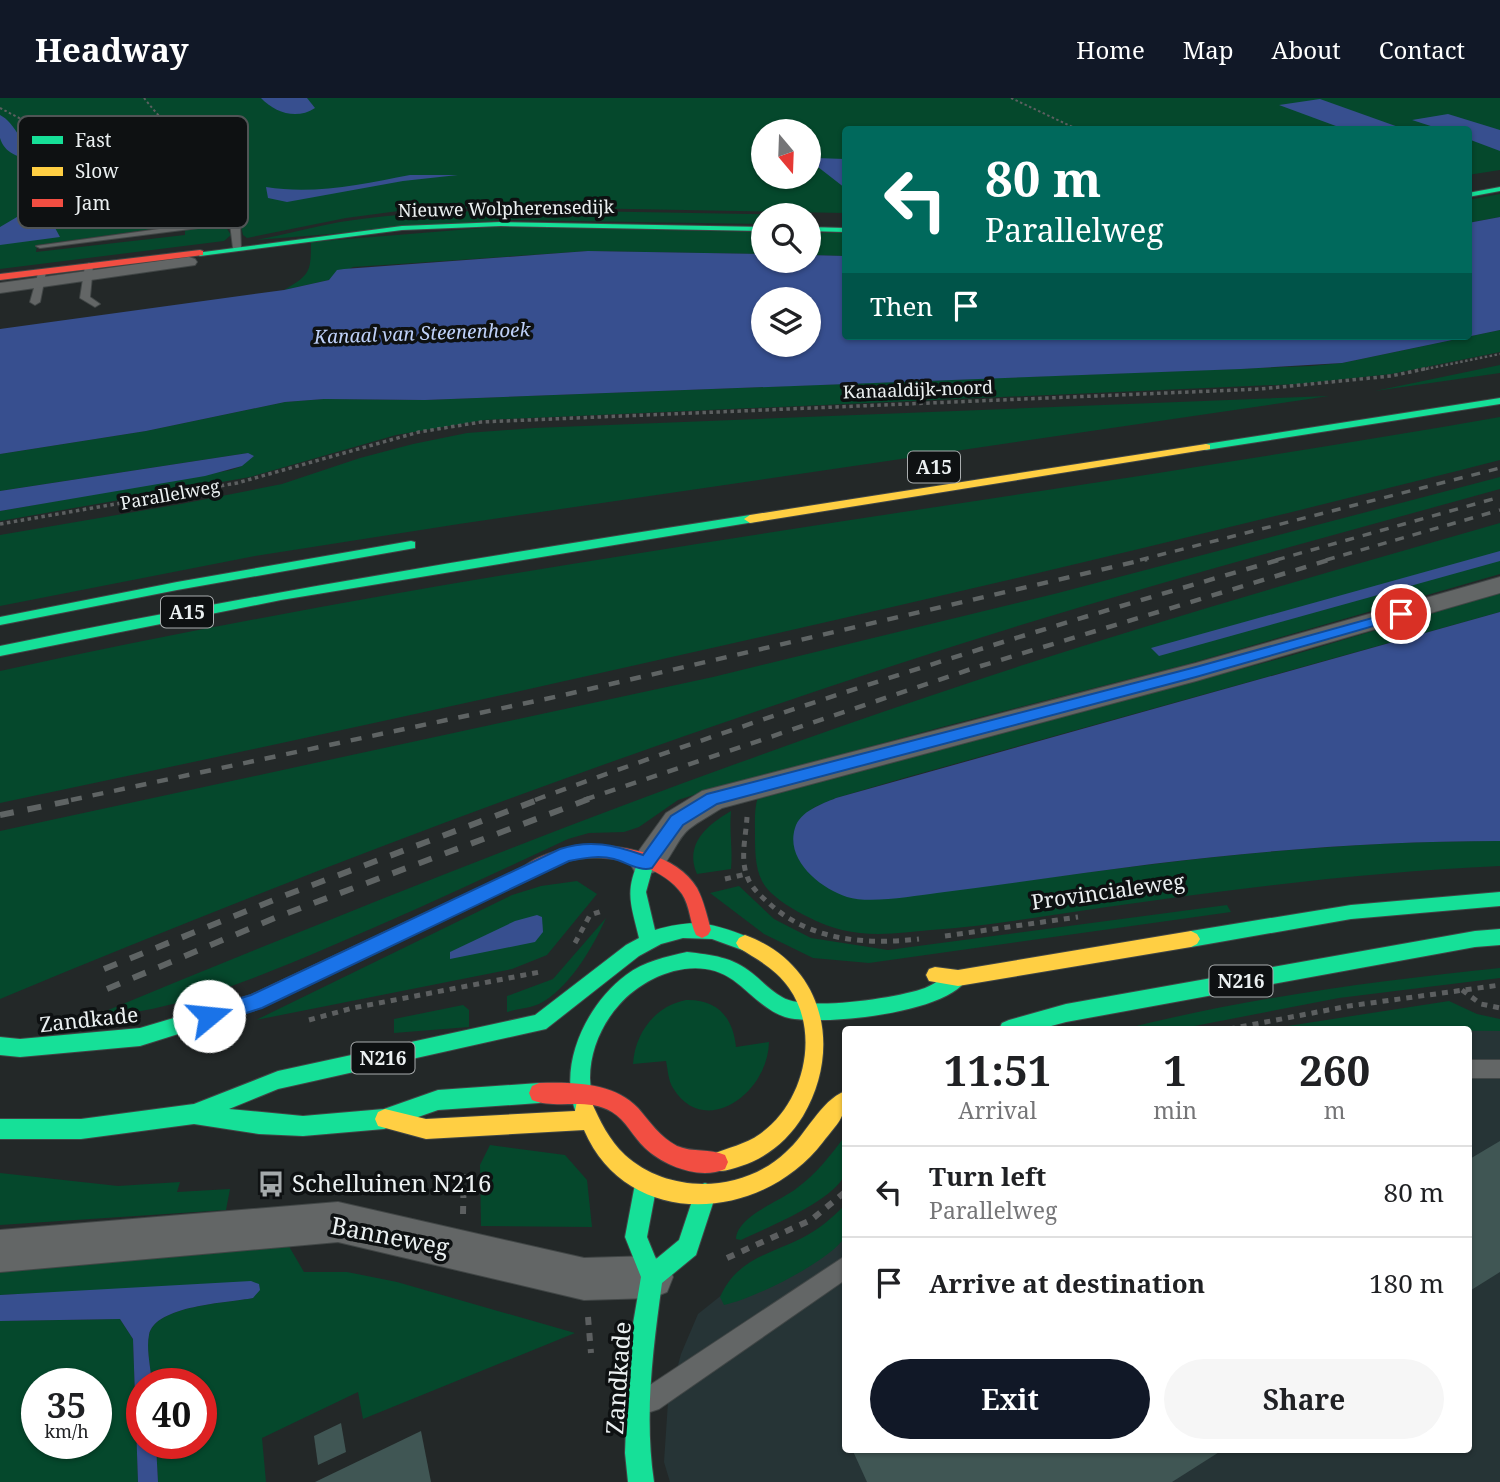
<!DOCTYPE html>
<html lang="en">
<head>
<meta charset="utf-8">
<style>
  :root { --surface:#fff; --page:#f6f6f6; --text:#202124; --muted:#757577; --line:#e0e0e0; --accent:#111827 }
  body { margin:0; font-family:"Noto Serif",serif; background:var(--page); color:var(--text); height:100vh; display:flex; flex-direction:column; font-size:26px; white-space:nowrap }
  * { box-sizing:border-box; margin:0 }
  p { font-size:23px; color:var(--muted) }
  .icon { flex:none; width:38px; height:38px; fill:none; stroke:currentColor; stroke-width:2; stroke-linecap:round; stroke-linejoin:round }
  .map { position:relative; flex:1; overflow:hidden }
  .side { position:absolute; left:842px; top:928px; width:630px; height:427px; display:flex; flex-direction:column; background:var(--surface); border-radius:7px; box-shadow:0 2px 5px #0004 }
  .side>* { flex:none }
  .banner { position:absolute; left:842px; top:28px; width:630px; height:214px; border-radius:7px; box-shadow:0 2px 5px #0004; background:#00695c; color:#fff; overflow:hidden }
  .needle { width:46px; rotate:161deg }
  .fabs { position:absolute; left:751px; top:21px; display:grid; gap:14px }
  .fabs a { display:grid; place-items:center; width:70px; height:70px; border-radius:50%; background:var(--surface); box-shadow:0 2px 5px #0004; font-size:35px }
  .speed { position:absolute; left:21px; top:1270px; display:flex; gap:14px; font-size:35px; font-weight:700; text-align:center }
  .speed>* { display:grid; place-content:center; width:91px; height:91px; border-radius:50%; background:var(--surface); box-shadow:0 2px 5px #0004; line-height:1 }
  .speed small { font-size:18px; font-weight:400 }
  .speed .limit { border:10px solid #d22; background:#fff; color:#111 }
  .pin { position:absolute; display:grid; place-items:center; width:60px; height:60px; color:#fff; margin:-30px; border:4px solid #fff; border-radius:50%; box-shadow:0 2px 7px #0007 }
  .me { position:absolute; width:77px; margin:-38px; rotate:73deg; stroke-linejoin:round; filter:drop-shadow(0 0 5px #0008) }
  .turn { display:flex; align-items:center; gap:24px; height:147px; padding:0 28px; font-size:32px }
  .turn .icon { width:91px; height:91px; stroke-width:2.5 }
  .turn b { display:block; font-size:49px; line-height:60px }
  .then { display:flex; align-items:center; height:66px; padding:0 28px; background:#0003; gap:14px; font-size:26px }
  .eta { display:flex; justify-content:space-evenly; align-items:center; height:119px; text-align:center }
  .eta b { font-size:42px; font-weight:700; line-height:49px }
  .cta { display:flex; gap:14px; margin-top:auto; padding:14px 28px }
  .cta a { flex:1; height:80px; border-radius:42px; background:var(--accent); color:#fff; font-size:28px; font-weight:700; line-height:80px; text-align:center }
  .cta a+a { background:var(--page); color:var(--text) }
  ul { padding:0; list-style:none }
  li { display:flex; align-items:center; gap:21px; height:91px; padding:0 28px; border-top:2px solid var(--line) }
  li div { flex:1 }
  li b { display:block; font-size:26px }
  li em { font-style:normal }
  header { display:flex; align-items:center; gap:42px; box-sizing:border-box; height:98px; padding:0 35px; background:var(--accent); color:#fff }
  header strong { font-size:33px }
  nav { display:flex; gap:38px; margin-inline-start:auto; font-size:24px }
  .map>svg:first-child { display:block }
  .built { fill:#263436 }
  .green { fill:#05482c; fill-rule:evenodd }
  .water { fill:#374f8f; fill-rule:evenodd }
  .building { fill:#405654 }
  .lines { fill:none; stroke-linecap:round; stroke-linejoin:round }
  .lane-casing { stroke:#414646; stroke-width:2 }
  .street-casing { stroke:#414646; stroke-width:2 }
  .fast-casing { stroke:#414646; stroke-width:2 }
  .slow-casing { stroke:#414646; stroke-width:2 }
  .jam-casing { stroke:#414646; stroke-width:2 }
  .path-far4 { stroke:#5c5f60; stroke-width:2; stroke-dasharray:2.5 2.5; stroke-linecap:butt }
  .path-far3 { stroke:#5c5f60; stroke-width:2.5; stroke-dasharray:2.5 2.5; stroke-linecap:butt }
  .path-far2 { stroke:#5c5f60; stroke-width:3.5; stroke-dasharray:3.5 3.5; stroke-linecap:butt }
  .path-far1 { stroke:#5c5f60; stroke-width:5; stroke-dasharray:6 6; stroke-linecap:butt }
  .path { stroke:#5c5f60; stroke-width:6; stroke-dasharray:8 8; stroke-linecap:butt }
  .lane { fill:#636666; fill-rule:evenodd }
  .street { fill:#636666; fill-rule:evenodd }
  .fast { fill:#16e098; fill-rule:evenodd }
  .slow { fill:#ffcf43; fill-rule:evenodd }
  .jam { fill:#f24e42; fill-rule:evenodd }
  .rail-far2 { stroke:#5f6464; stroke-width:3.5; stroke-dasharray:9 9; stroke-linecap:butt }
  .rail-far1 { stroke:#5f6464; stroke-width:4.5; stroke-dasharray:11 11; stroke-linecap:butt }
  .rail { stroke:#5f6464; stroke-width:6; stroke-dasharray:14 14; stroke-linecap:butt }
  .route { fill:#1a73e8; stroke:#114b97; stroke-width:2 }
  .labels { text-anchor:middle; stroke-width:7; stroke-linejoin:round; paint-order:stroke }
  .far-street-label { font-size:18px; fill:#ebf0f1; stroke:#0e1112 }
  .far-water-label { font-size:19px; font-style:italic; fill:#bfd1f9; stroke:#0e1112 }
  .shield { fill:#0e1112; stroke:#a9adae; stroke-width:2 }
  .shield-label { font-size:19px; font-weight:bold; fill:#ebf0f1 }
  .street-label { font-size:21px; fill:#ebf0f1; stroke:#0e1112 }
  .near-poi-label { font-size:24px; fill:#ebf0f1; stroke:#0e1112; text-anchor:start }
  .near-street-label { font-size:24px; fill:#ebf0f1; stroke:#0e1112 }
  .key { fill:#0e1112; stroke:#505455; stroke-width:2 }
  .key-label { font-size:19px; fill:#ebf0f1 }
</style>
</head>
<body>
<header>
<strong>Headway</strong>
<nav><a>Home</a><a>Map</a><a>About</a><a>Contact</a></nav>
</header>
<div class="map">
<svg width="1500" height="1384" viewBox="0 0 1500 1384">
  <rect width="100%" height="100%" fill="#232828"/>
  <polygon class="built" points="1500,928 1500,1384 670,1384 664,1364 668,1304 681,1256 698,1216 733,1188 845,1122 845,1351 1468,1351 1468,931"/>
  <g class="green">
    <path d="M0,0H1500V72L1468,77V32H845V115L523,109L406,112L346,120L247,140L243,137L239,119L37,147L36,154L185,137V131L224,126L231,137L224,143L0,171ZM763,33H808V79H763Z"/>
    <polygon points="1500,96 1500,119 1468,125 1468,102"/>
    <path d="M523,112L807,117H763V126L504,122L256,142C284,137 312,129 340,124C401,114 462,113 523,112Z"/>
    <path d="M495,129L763,134V156L588,153L415,165L353,169L329,182L284,192C310,177 311,174 311,144Z"/>
    <polygon points="809,135 845,135 845,158 809,157"/>
    <polygon points="1500,232 1500,254 1391,276 1297,286 484,322 396,337 250,379 0,423 0,413 231,372 242,368 248,355 0,393 0,356 146,333 285,304 324,301 425,302 1311,268 1342,265"/>
    <polygon points="1500,267 1500,275 1375,293"/>
    <polygon points="1329,298 459,426 255,458 0,508 0,437 181,406 282,386 360,360 413,346 467,335 534,330"/>
    <path d="M1500,319V362L1461,372C976,494 489,602 0,705V573C496,464 1001,406 1500,319Z"/>
    <path d="M1500,379V391C1298,447 1095,501 895,567C592,666 294,778 0,901V733L713,579L1058,495Z"/>
    <path d="M1500,425V476L1188,566L942,629L700,695L678,702L639,729L624,734L589,735L568,741C489,778 410,815 329,849C252,882 173,914 89,920C365,806 642,695 924,600C1114,535 1307,480 1500,425Z"/>
    <path d="M1500,495V514L904,680L836,700L813,710L863,801C961,794 1057,777 1154,766C1269,752 1384,743 1500,743V768C1365,774 1233,791 1100,810C1044,818 988,828 931,832C902,835 871,839 842,832C820,827 772,804 762,783C755,770 755,751 755,736C755,724 754,711 758,699L1286,559Z"/>
    <path d="M731,713C729,733 733,751 731,771L697,776C684,746 707,727 731,713Z"/>
    <polygon points="577,783 597,796 547,857 512,871 256,922 512,797 541,788"/>
    <polygon points="739,788 774,821 811,840 888,852 1227,807 1231,814 869,865 813,860 764,836 710,795"/>
    <path d="M606,820C593,849 569,891 539,906C530,910 517,911 507,914V898L553,881Z"/>
    <path d="M1500,870V880L1339,900L1179,931H1124C1247,900 1374,883 1500,870Z"/>
    <path d="M686,902C717,901 733,919 736,949L769,944C768,996 704,1041 673,990C668,982 668,972 666,963L633,966C635,935 655,908 686,902Z"/>
    <polygon points="1449,903 1477,916 1500,921 1500,933 1268,931"/>
    <polygon points="463,907 469,912 469,929 394,935 394,921"/>
    <path d="M845,1038C845,1048 849,1066 845,1076C834,1103 766,1130 741,1142L736,1141C737,1118 781,1103 797,1090C816,1076 831,1057 845,1038Z"/>
    <polygon points="490,1047 565,1057 587,1082 592,1129 481,1128 480,1067"/>
    <polygon points="0,1075 118,1088 180,1084 177,1094 230,1091 226,1112 0,1127"/>
    <path d="M845,1107V1139C829,1164 753,1201 724,1207L720,1199C737,1161 768,1157 802,1140C818,1132 832,1120 845,1107Z"/>
    <path d="M287,1145L304,1174H347L397,1184L575,1235L363,1321L358,1294L262,1340L266,1384H158L156,1346H201V1286H152C151,1271 146,1251 149,1237C155,1207 228,1205 253,1200L132,1191L0,1197V1170Z"/>
    <path d="M120,1221L133,1241L138,1384H0V1223ZM37,1286H96V1346H37Z"/>
  </g>
  <g class="water">
    <path d="M261,0H307L315,10C297,22 275,15 261,0Z"/>
    <polygon points="1320,1 1404,31 1344,31 1279,7"/>
    <polygon points="1448,16 1500,32 1500,53 1468,41 1468,32 1440,31 1412,22"/>
    <path d="M0,17C16,25 19,46 35,52C51,58 95,63 100,79C87,98 59,105 54,128L60,139L0,147V129L56,96L70,79C57,55 9,71 0,40C0,34 0,24 0,17Z"/>
    <polygon points="816,60 845,61 845,90 809,62"/>
    <path d="M410,77H458L403,83L287,104L268,100L266,89C314,97 363,86 410,77Z"/>
    <polygon points="185,114 193,114 172,121 107,130 141,118"/>
    <path d="M1500,119V232L1342,265L1241,271L425,302L324,301L285,304L146,333L0,356V231L284,192L329,182L337,172L344,171L588,153L763,156V163H808L809,157L845,158V238H1468V125ZM763,201H808V247H763Z"/>
    <polygon points="248,355 254,358 242,368 205,378 0,413 0,393"/>
    <polygon points="1500,453 1500,463 1159,558 1151,550"/>
    <path d="M1500,514V743C1383,743 1267,752 1152,766C1080,775 1009,786 937,795C913,798 870,806 847,799C820,790 785,762 795,730C800,713 822,706 836,700Z"/>
    <polygon points="537,817 542,819 543,834 535,844 450,861 450,854 515,823"/>
    <path d="M251,1183L259,1186L260,1192L253,1200C228,1205 155,1207 149,1237C146,1251 151,1271 152,1286H142V1346H156L158,1384H138L133,1241L120,1221L0,1223V1197Z"/>
  </g>
  <g class="building">
    <polygon points="1500,1043 1500,1174 1468,1194 1468,1062"/>
    <polygon points="341,1325 346,1354 318,1367 314,1338"/>
    <polygon points="421,1333 431,1384 315,1384"/>
    <polygon points="852,1351 1224,1351 1172,1384 867,1384"/>
  </g>
  <g class="lines">
    <g class="lane-casing">
      <g id="lane">
        <polygon points="232,121 240,126 241,150 237,153 233,150 230,126 40,150 36,148"/>
        <polygon points="89,165 93,168 90,199 100,206 95,209 80,200 85,168"/>
        <polygon points="39,172 46,174 40,204 35,207 30,204"/>
        <rect x="1468" y="962" width="32" height="18"/>
        <polygon points="845,1158 845,1182 659,1311 650,1314 641,1311 638,1302 641,1293"/>
      </g>
    </g>
    <g class="street-casing">
      <g id="street">
        <polygon points="189,159 195,161 197,164 195,167 0,195 0,185"/>
        <path d="M1500,479V495L1196,583L722,710C711,717 699,723 689,731C670,747 667,785 635,774L630,765L666,715L702,693L1196,565Z"/>
        <polygon points="338,1104 584,1160 652,1158 667,1164 673,1179 667,1194 652,1200 584,1202 338,1144 0,1174 0,1132"/>
      </g>
    </g>
    <g class="fast-casing">
      <g id="fast">
        <polygon points="1500,89 1500,93 1468,99 1468,95"/>
        <polygon points="501,124 763,129 763,133 501,128 402,132 200,158 196,155 402,128"/>
        <polygon points="808,129 845,130 845,134 808,133"/>
        <polygon points="1500,300 1500,306 1206,352 1200,349 1206,346"/>
        <path d="M750,417L754,418V424L281,502L0,558V548C249,497 499,456 750,417Z"/>
        <polygon points="411,443 415,444 415,450 177,492 0,527 0,519 177,484"/>
        <path d="M646,758L652,760L654,765L646,794L655,832C696,820 712,825 751,840L754,845L751,850L745,853L712,841L683,840L661,846L639,858L546,931L278,991L229,1011L303,1018L384,1011L438,992L539,985L546,988L549,995L546,1002L539,1005L438,1012L384,1031L303,1038L259,1036L194,1026L81,1041H0V1021H81L194,1006L278,973L535,917L626,847L639,840C631,806 624,794 640,760Z"/>
        <polygon points="528,767 534,769 536,774 534,779 255,912 140,948 20,959 0,957 0,939 20,941 140,930 251,897"/>
        <polygon points="1500,794 1500,808 1351,821 1191,849 1185,846 1182,841 1185,836 1191,833 1351,807"/>
        <polygon points="1500,831 1500,847 1475,849 1066,924 1040,931 999,931 1002,925 1009,922 1066,906 1475,833"/>
        <path d="M687,854C712,857 733,859 752,875C762,883 771,893 782,899C806,914 898,900 925,890C937,885 946,876 958,872L964,874L967,880C951,915 819,929 785,919C764,912 751,895 733,882C697,856 645,877 619,907C601,927 590,954 590,980C590,993 596,1005 591,1017L584,1020L577,1017C556,968 587,906 626,877C644,863 666,859 687,854Z"/>
        <path d="M646,1075L653,1079L657,1086L647,1139L656,1161L679,1142L697,1088L705,1085L713,1088L716,1096L696,1157L662,1185C653,1250 644,1318 654,1384H628L625,1355L629,1249L641,1179L625,1139L635,1086L639,1079Z"/>
      </g>
    </g>
    <g class="slow-casing">
      <g id="slow">
        <polygon points="1206,346 1210,347 1210,351 750,425 744,421 750,417"/>
        <polygon points="1191,833 1197,836 1200,841 1197,846 1191,849 958,888 929,883 926,877 929,871 935,869 958,872"/>
        <path d="M745,837C824,866 843,950 803,1018C789,1041 767,1060 741,1068C731,1071 721,1076 711,1071L708,1064L711,1057C728,1049 745,1047 760,1036C804,1005 821,935 789,890C777,872 757,861 739,850L736,845L739,840Z"/>
        <path d="M845,993C846,1021 839,1023 823,1044C762,1124 628,1134 584,1032L426,1041L378,1028L375,1021L378,1014L385,1011L426,1021L575,1013L577,1003L584,1000L591,1003C600,1023 609,1042 625,1057C669,1097 743,1095 786,1054C806,1037 820,1003 845,993Z"/>
      </g>
    </g>
    <g class="jam-casing">
      <g id="jam">
        <polygon points="200,152 203,153 203,157 0,182 0,176"/>
        <path d="M581,747C618,746 676,754 697,790C704,803 707,818 711,832L708,837L702,840L696,837C690,825 690,808 682,796C659,764 603,754 567,763C553,766 542,776 528,781L522,779L520,774C528,759 565,750 581,747Z"/>
        <path d="M539,985C572,984 614,984 638,1010C650,1024 660,1039 677,1048C693,1055 710,1050 725,1057L728,1064L725,1071C700,1082 664,1068 645,1050C633,1039 626,1022 612,1014C587,999 557,1012 532,1002L529,995L532,988Z"/>
      </g>
    </g>
    <g class="path-far4">
      <path d="M144,0C172,36 209,63 227,106"/>
      <polyline points="1011,0 1079,32"/>
      <path d="M0,10L23,22L50,51L99,65L114,75C105,94 85,98 80,121"/>
      <polyline points="776,115 795,115"/>
    </g>
    <g class="path-far3">
      <polyline points="79,126 80,119"/>
      <polyline points="1421,272 1500,256"/>
    </g>
    <polyline class="path-far2" points="0,426 237,385 419,334 481,324 1260,291 1391,278 1429,270"/>
    <g class="path-far1">
      <path d="M747,719C746,738 740,760 747,778C751,790 762,799 771,807C812,843 867,847 919,841"/>
      <polyline points="725,781 746,776"/>
      <polyline points="945,838 1078,819"/>
      <polyline points="575,845 590,817 602,813"/>
      <polyline points="1462,892 1481,906 1500,910"/>
      <polyline points="309,922 353,910 540,874"/>
      <polyline points="1229,931 1349,908 1500,887"/>
    </g>
    <g class="path">
      <polyline points="463,1116 464,1069"/>
      <polyline points="727,1160 811,1122 845,1094"/>
      <polyline points="588,1219 591,1255"/>
    </g>
    <use href="#lane" class="lane"/>
    <use href="#street" class="street"/>
    <use href="#fast" class="fast"/>
    <use href="#slow" class="slow"/>
    <use href="#jam" class="jam"/>
    <g class="rail-far2">
      <polyline points="1140,462 1500,370"/>
      <polyline points="1276,462 1500,399"/>
      <polyline points="1326,462 1500,412"/>
    </g>
    <g class="rail-far1">
      <polyline points="71,702 564,597 1147,461"/>
      <path d="M535,702C781,611 1031,533 1282,461"/>
      <polyline points="584,702 971,571 1332,461"/>
    </g>
    <g class="rail">
      <polyline points="0,717 79,701"/>
      <polyline points="104,871 286,797 540,701"/>
      <polyline points="107,891 277,819 589,701"/>
    </g>
  </g>
  <path class="route" d="M1401,512L1407,516L1405,519L1196,579L717,706L683,727L652,770C640,774 626,764 614,761C599,757 584,760 569,763L262,910L209,927L202,924L200,918L202,912L251,897L560,751C590,741 614,747 643,757L671,718L707,696L1196,569Z"/>
  <defs>
    <g id="bus-bare" transform="scale(2.1)"><path d="M-5-6H5V4H4V6H2V4H-2V6H-4V4H-5ZM-3.5-4V0h7V-4ZM-3.5 1.2v1.5H-2V1.2ZM2 1.2v1.5H3.5V1.2Z" fill="#a5aaab" stroke="#0e1112" stroke-width="2.5" paint-order="stroke"/></g>
  </defs>
  <g fill-rule="evenodd">
    <use href="#bus-bare" x="271" y="1086"/>
  </g>
  <g class="labels">
    <g class="far-street-label">
      <text transform="translate(506 111) rotate(-1)" y="6">Nieuwe Wolpherensedijk</text>
      <text transform="translate(918 292) rotate(-2)" y="6">Kanaaldijk-noord</text>
      <text transform="translate(170 397) rotate(-10)" y="6">Parallelweg</text>
    </g>
    <g class="far-water-label">
      <text transform="translate(422 235) rotate(-2)" y="7">Kanaal van Steenenhoek</text>
    </g>
    <g class="shield">
      <rect x="908" y="353.5" width="52" height="31" rx="5"/>
      <rect x="161" y="498.5" width="52" height="31" rx="5"/>
      <rect x="1209.5" y="867.5" width="63" height="31" rx="5"/>
      <rect x="351.5" y="944.5" width="63" height="31" rx="5"/>
    </g>
    <g class="shield-label">
      <text x="934" y="376">A15</text>
      <text x="187" y="521">A15</text>
      <text x="1241" y="890">N216</text>
      <text x="383" y="967">N216</text>
    </g>
    <g class="street-label">
      <text transform="translate(1108 794) rotate(-8)" y="7">Provincialeweg</text>
      <text transform="translate(89 922) rotate(-6)" y="7">Zandkade</text>
    </g>
    <g class="near-poi-label">
      <text x="292" y="1094">Schelluinen N216</text>
    </g>
    <g class="near-street-label">
      <text transform="translate(390 1139) rotate(11)" y="8">Banneweg</text>
      <text transform="translate(619 1280) rotate(-86)" y="8">Zandkade</text>
    </g>
  </g>
  <rect x="18" y="18" width="230" height="112" rx="10" class="key"/>
  <rect x="32" y="38" width="31" height="8" fill="#16e098"/>
  <rect x="32" y="69" width="31" height="9" fill="#ffcf43"/>
  <rect x="32" y="101" width="31" height="8" fill="#f24e42"/>
  <g class="key-label">
    <text x="75" y="49">Fast</text>
    <text x="75" y="80">Slow</text>
    <text x="75" y="112">Jam</text>
  </g>
</svg>
<div class="fabs">
<a><svg class="needle" viewBox="-14 -14 28 28"><path d="M0-13l5 13h-10z" fill="#e53935"/><path d="M0 13l5-13h-10z" fill="#757577"/></svg></a>
<a><svg class="icon" aria-label="search" viewBox="0 0 24 24"><circle cx="10" cy="10" r="6"/><path d="M15 15l6 6"/></svg></a>
<a><svg class="icon" aria-label="layers" viewBox="0 0 24 24"><path d="M12 4l9 5-9 5-9-5zM3 14l9 5 9-5"/></svg></a>
</div>
<div class="speed"><div>35<small>km/h</small></div><div class="limit">40</div></div>
<div class="pin" style="left:1401px;top:516px;background:#d93025"><svg class="icon" aria-label="arrive" viewBox="0 0 24 24"><path d="M6 21V4h12l-3 4 3 4H6"/></svg></div>
<svg class="me" style="left:209px;top:918px" viewBox="-20 -20 40 40"><circle r="19" fill="#fff"/><path d="M0-13L10 11 0 6-10 11z" fill="#1a73e8"/></svg>
<div class="banner">
<div class="turn"><svg class="icon" aria-label="left" viewBox="0 0 24 24"><path d="M17 20v-9H6M10 6l-5 5 5 5"/></svg><div><b>80 m</b>Parallelweg</div></div>
<div class="then">Then<svg class="icon" aria-label="arrive" viewBox="0 0 24 24"><path d="M6 21V4h12l-3 4 3 4H6"/></svg></div>
</div>
<section class="side">
<div class="eta">
<div><b>11:51</b><p>Arrival</p></div>
<div><b>1</b><p>min</p></div>
<div><b>260</b><p>m</p></div>
</div>
<ul>
<li><svg class="icon" aria-label="left" viewBox="0 0 24 24"><path d="M17 20v-9H6M10 6l-5 5 5 5"/></svg><div><b>Turn left</b><p>Parallelweg</p></div><em>80 m</em></li>
<li><svg class="icon" aria-label="arrive" viewBox="0 0 24 24"><path d="M6 21V4h12l-3 4 3 4H6"/></svg><div><b>Arrive at destination</b></div><em>180 m</em></li>
</ul>
<div class="cta"><a>Exit</a><a>Share</a></div>
</section>
</div>
</body>
</html>
